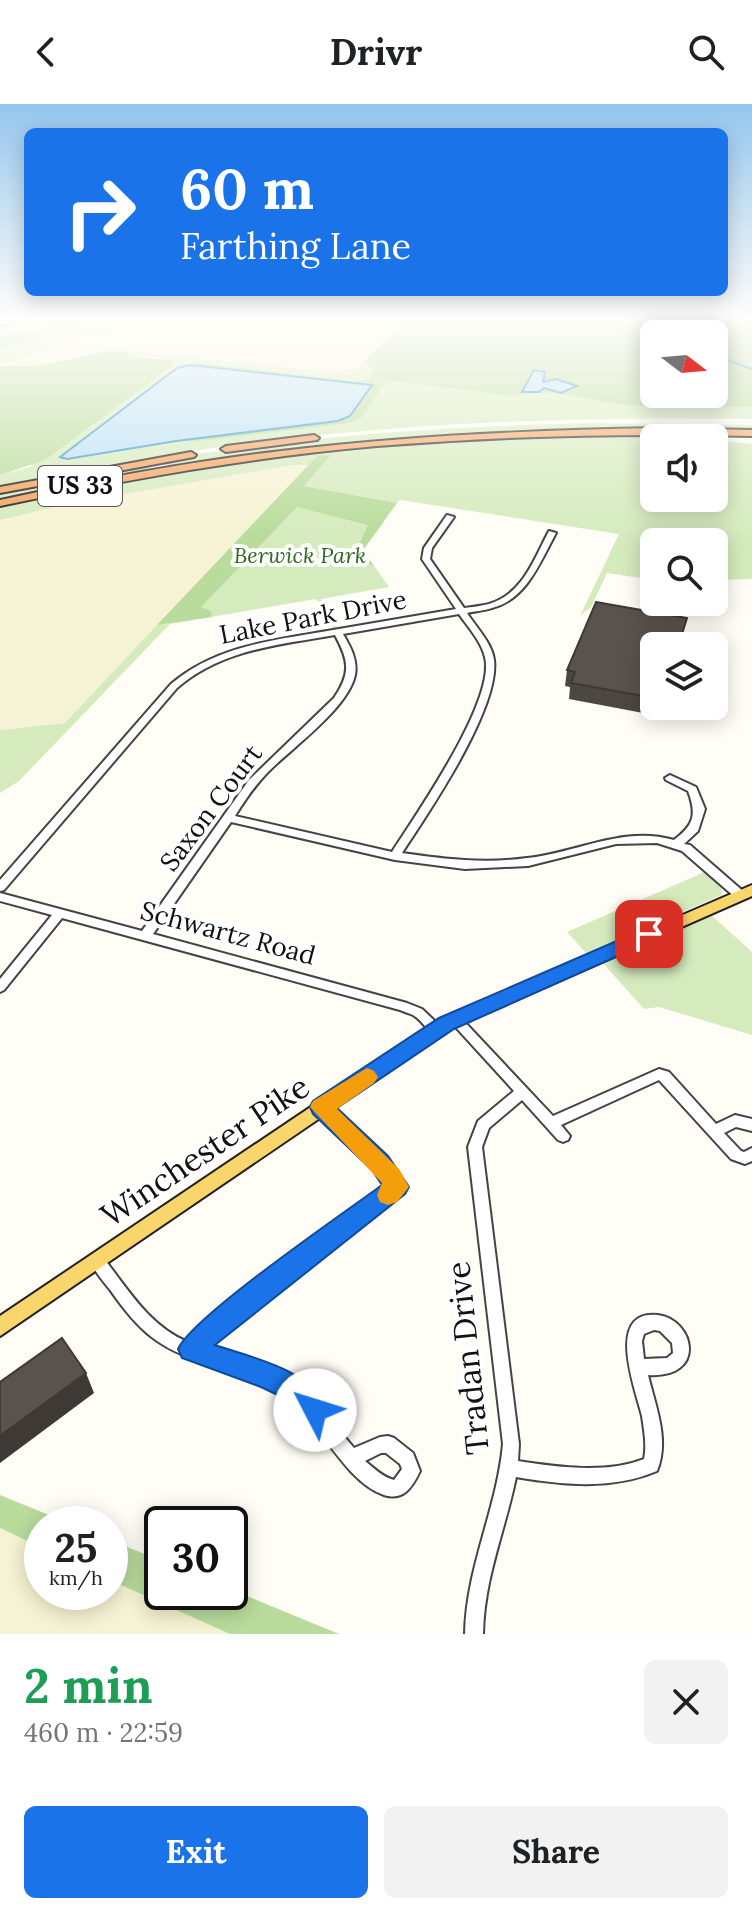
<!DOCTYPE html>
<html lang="en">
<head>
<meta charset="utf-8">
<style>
  :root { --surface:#fff; --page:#f2f2f2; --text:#202124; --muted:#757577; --accent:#1a73e8 }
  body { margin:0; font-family:Lora,serif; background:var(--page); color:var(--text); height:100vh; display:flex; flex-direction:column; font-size:30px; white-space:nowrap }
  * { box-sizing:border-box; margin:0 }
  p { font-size:26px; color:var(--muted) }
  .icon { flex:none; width:44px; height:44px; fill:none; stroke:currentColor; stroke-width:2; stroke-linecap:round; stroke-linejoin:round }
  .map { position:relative; height:1530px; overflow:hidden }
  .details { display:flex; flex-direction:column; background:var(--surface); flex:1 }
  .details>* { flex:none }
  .guide { position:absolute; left:24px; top:24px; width:704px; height:168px; border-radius:12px; box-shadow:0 4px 20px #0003; background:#1a73e8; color:#fff; overflow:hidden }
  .needle { width:52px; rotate:106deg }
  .controls { position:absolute; left:640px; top:216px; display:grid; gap:16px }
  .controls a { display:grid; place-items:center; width:88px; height:88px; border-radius:12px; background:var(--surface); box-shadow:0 4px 20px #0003; font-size:40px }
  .speed { position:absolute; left:24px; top:1402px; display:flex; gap:16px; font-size:40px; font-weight:700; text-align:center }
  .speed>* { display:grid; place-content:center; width:104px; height:104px; border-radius:50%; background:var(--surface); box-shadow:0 4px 20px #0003; line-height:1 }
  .speed small { font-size:20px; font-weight:400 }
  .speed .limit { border:4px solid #111; border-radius:12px; background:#fff; color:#111 }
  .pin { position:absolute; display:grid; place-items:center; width:68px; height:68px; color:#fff; margin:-34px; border-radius:16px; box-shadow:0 4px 12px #0006 }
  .me { position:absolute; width:88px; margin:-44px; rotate:310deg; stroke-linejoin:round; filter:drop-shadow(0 0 6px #0008) }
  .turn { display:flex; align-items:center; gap:28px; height:168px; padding:0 24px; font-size:36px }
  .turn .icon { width:104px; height:104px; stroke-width:2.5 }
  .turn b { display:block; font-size:56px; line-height:68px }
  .round { display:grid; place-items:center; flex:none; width:84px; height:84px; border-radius:12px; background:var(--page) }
  .overview { display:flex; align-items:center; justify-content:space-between; height:136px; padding:0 24px }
  h1 { font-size:48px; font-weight:700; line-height:60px; color:#1e9e55 }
  .cta { display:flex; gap:16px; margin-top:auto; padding:16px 24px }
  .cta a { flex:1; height:92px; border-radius:12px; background:var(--accent); color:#fff; font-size:32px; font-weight:700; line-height:92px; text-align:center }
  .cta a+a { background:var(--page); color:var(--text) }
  header { display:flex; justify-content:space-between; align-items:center; height:104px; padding:0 24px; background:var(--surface); font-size:36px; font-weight:700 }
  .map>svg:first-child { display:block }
  .farmland { fill:#f6f3d4 }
  .green { fill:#d5ebbd; fill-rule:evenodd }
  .forest { fill:#b9dc9c; fill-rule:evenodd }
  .water { fill:#b9e0f7; stroke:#3f96cf; stroke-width:2 }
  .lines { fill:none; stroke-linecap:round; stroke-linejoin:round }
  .stream { stroke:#3f96cf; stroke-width:2 }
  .minor-casing { stroke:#444; stroke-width:4 }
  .major-casing { stroke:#222; stroke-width:4 }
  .highway-casing { stroke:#222; stroke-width:4 }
  .minor { fill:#fff; fill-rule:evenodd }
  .major { fill:#f9d66b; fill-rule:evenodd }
  .highway { fill:#f5a25d; fill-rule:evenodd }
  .wall { fill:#4d4742 }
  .shaded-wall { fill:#3f3936 }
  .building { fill:#5a524d; stroke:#3f3936; stroke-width:2 }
  .route { fill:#1a73e8; stroke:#114b97; stroke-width:2 }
  .slow { fill:#f59e0b }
  .labels { text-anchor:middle; stroke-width:8; stroke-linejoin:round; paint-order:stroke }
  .far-park-label { font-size:22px; font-style:italic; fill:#2f6b1f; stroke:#fff }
  .shield { fill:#fff; stroke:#585858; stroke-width:2 }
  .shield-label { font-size:24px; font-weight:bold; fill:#111 }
  .street-label { font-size:26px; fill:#111; stroke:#fff }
  .near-street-label { font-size:32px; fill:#111; stroke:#fff }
</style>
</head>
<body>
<header><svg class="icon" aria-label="back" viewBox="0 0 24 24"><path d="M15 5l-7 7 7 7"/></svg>Drivr<svg class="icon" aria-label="search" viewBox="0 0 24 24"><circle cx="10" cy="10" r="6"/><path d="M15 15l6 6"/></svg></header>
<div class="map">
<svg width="752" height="1530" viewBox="0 0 752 1530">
  <rect width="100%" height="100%" fill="#fffdf5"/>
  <g class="farmland">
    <polygon points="168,216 359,216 396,221 397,225 357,265 344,269 127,247 90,249 37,262 0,262 34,247 84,231"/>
    <polygon points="292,361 309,361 65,619 0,626 0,416 63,401"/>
    <polygon points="0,1424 42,1444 42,1488 110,1488 110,1476 230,1530 0,1530"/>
  </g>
  <g class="green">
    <polygon points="0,216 168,216 84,231 0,261"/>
    <path d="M417,216H752V315C499,311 247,326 0,383V371L30,363L162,253L127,252V247L332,268L357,265L365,257L374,267L368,276L351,277L194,258L177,264L61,353L67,355L190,335V337L350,318ZM654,230H714V290H654Z"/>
    <path d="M593,319L752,321V327C557,322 365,332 172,363L162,359C189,348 223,348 252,343C365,327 479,322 593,319Z"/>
    <polygon points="602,331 694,334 654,334 654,394 714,394 714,336 752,340 752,475 714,476 714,438 654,438 654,476 607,469 591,503 580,512 619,430 400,396 397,399 304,382 330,352 317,352 309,361 292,361 63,401 0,416 0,402 106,380 319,347 456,335"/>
    <polygon points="146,360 150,363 144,366 0,396 0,388"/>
    <polygon points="283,401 384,418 363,446 389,483 321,495 337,523 333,524 316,495 170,520 19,677 0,689 0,626 65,619 157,521 170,519"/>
    <polygon points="707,767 721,782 722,791 586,849 567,828"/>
    <polygon points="710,810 752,848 752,931 659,903 644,905 602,858"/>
  </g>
  <g class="forest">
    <polygon points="66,216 89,216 0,245 0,231 25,228"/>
    <path d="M359,216H752V303C710,302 667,304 626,301C588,297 551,282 514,292L387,276L362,313L350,319L190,338V335L338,317L371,281L190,261L194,258L351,277L368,276L374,267L365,257L397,225L396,221ZM654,230H714V290H654Z"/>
    <polygon points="106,247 127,247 128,252 172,256 172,262 45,356 0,371 0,262 37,262"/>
    <polygon points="331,351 304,382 397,399 363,446 374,462 355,450 368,421 297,403 201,503 211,507 212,513 157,521 317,352"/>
    <polygon points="0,1391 71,1420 42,1420 42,1444 0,1424"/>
    <polygon points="110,1436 162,1457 162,1488 230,1488 230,1485 339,1530 230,1530 110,1476"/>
  </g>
  <g class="water">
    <polygon points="190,261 372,281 350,312 338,317 176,337 67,355 60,353 177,264"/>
    <polygon points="534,266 545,268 543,278 556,275 577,282 561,289 544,284 539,288 522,288"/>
  </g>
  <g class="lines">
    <g class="stream">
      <polyline points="670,216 675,218 669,222 676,230"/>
      <polyline points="714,251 752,265"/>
    </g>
    <g class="minor-casing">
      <g id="minor">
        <polygon points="9,216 19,216 0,221 0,217"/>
        <path d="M447,411L454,413L432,444L430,455L464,504C472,503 481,502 489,500C523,490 534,455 549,427L556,429C540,458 527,495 492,504C484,507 475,507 467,509C476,523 492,539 494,556C500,604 429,708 402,749C445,755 483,760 527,754C576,749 624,721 674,736C694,721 697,711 688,687L666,676L665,674L670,671L696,683L705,705L698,727L684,740L690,741L744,788L746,791L744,794H736L682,747L657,739L616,740L528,762L465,765L395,756L231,718L153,830L407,899L422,905L441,923L443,926L441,929C427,931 425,918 413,911C409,909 404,908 400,906L62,814L4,886L0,888V875L52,811L0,797V789L142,827L249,676L334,594C351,569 349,557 335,531C279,541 222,545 177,584L4,786L0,787V776L171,580C217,541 276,536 333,526C374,519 415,512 456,505L422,455L424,444ZM459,510C468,523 481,537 485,553C496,596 417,709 392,748L235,712C245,696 255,681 269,667C293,643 348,604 355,571C358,556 350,542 343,530Z"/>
        <path d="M455,910L459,912L553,1012L659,965L669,968L716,1020L735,1011L752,1015V1027L736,1023L724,1029L741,1047L744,1048L752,1044V1057L745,1060L731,1055L659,976L561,1021L570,1032L568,1036L563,1038L558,1036L522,996L489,1024L482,1043L519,1340L518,1357C557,1363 606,1370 644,1355C647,1341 644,1326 642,1312C636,1287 604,1205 658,1211C695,1216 707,1275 648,1271C655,1301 670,1336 657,1367C612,1386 563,1381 516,1373C505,1427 484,1474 483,1530H465C466,1464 497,1405 503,1340L468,1043L478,1017L514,987L451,918L449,915L451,912ZM654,1226L660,1227L672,1239L673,1249L667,1254L644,1255L642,1237L644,1230Z"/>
        <path d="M321,998L326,999L385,1055L404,1083L402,1087L237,1214L205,1243C237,1253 276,1259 302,1282C322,1300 336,1324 354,1344L380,1333L388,1332L394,1334L413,1349L420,1367C412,1384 403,1397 384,1391C346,1378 320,1320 291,1294C268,1273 235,1268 206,1259C159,1245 139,1227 111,1187C103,1177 95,1168 90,1157L92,1152L97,1150L102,1152C127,1184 149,1222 188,1238L227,1204L388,1082L375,1063L316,1007L314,1003L316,999ZM381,1349H386L400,1360L402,1365L394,1376C382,1373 374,1364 365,1357Z"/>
      </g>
    </g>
    <g class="major-casing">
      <polygon id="major" points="752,781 752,792 452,924 0,1232 0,1212 440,916"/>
    </g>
    <g class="highway-casing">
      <g id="highway">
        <path d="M657,324L752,326V332C627,329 502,332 377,342C250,353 125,376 0,402V396C93,376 187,358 281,347C406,332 531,326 657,324Z"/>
        <polygon points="314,331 319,334 317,336 226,348 221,345 226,342"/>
        <polygon points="191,348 196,351 194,353 0,389 0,383"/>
      </g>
    </g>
    <use href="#minor" class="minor"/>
    <use href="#major" class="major"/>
    <use href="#highway" class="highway"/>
  </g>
  <polygon class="wall" points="687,514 680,542 654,542 654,602 662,602 659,612 569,595 570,583 565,582 567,566"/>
  <polygon class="shaded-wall" points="86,1269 94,1289 0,1359 0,1332"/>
  <g class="building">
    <polygon points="596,498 687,514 678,542 654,542 654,594 571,579 575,568 567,566"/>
    <polygon points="62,1234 86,1269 0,1332 0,1278"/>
  </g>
  <linearGradient id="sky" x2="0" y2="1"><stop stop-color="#95c6ee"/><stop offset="0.5" stop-color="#fffefa"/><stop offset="1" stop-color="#fffefa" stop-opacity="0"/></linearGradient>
  <rect width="752" height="430" fill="url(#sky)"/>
  <path class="route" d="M649,823L659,830L656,835L454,925L337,1004L388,1052L409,1083L405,1090L215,1241C253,1254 311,1265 328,1306L324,1315L315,1319L305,1315L284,1294L261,1283L182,1254L178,1245C193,1212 344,1109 382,1081L372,1066L313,1010L310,1003L313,997L439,914Z"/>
  <polygon class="slow" points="367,964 374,967 378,973 374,979 337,1005 399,1065 409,1083 397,1098 388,1101 380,1098 377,1091 382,1079 310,1003 313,997"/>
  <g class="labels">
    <g class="far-park-label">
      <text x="300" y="459">Berwick Park</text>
    </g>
    <rect class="shield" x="38" y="362" width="84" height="40" rx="6"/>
    <g class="shield-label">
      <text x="80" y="390">US 33</text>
    </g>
    <g class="street-label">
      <text transform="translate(313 513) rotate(-11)" y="9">Lake Park Drive</text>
      <text transform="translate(211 704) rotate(-53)" y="9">Saxon Court</text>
      <text transform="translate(228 829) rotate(15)" y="9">Schwartz Road</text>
    </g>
    <g class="near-street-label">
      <text transform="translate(205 1047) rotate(-34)" y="11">Winchester Pike</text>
      <text transform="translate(468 1254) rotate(-96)" y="11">Tradan Drive</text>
    </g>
  </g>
</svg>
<div class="controls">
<a><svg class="needle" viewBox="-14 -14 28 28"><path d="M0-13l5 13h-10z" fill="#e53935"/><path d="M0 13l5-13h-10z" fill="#757577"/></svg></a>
<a><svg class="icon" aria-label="sound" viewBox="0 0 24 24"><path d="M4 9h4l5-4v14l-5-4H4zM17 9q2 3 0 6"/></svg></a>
<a><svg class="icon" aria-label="search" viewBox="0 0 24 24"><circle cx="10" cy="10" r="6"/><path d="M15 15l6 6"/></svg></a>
<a><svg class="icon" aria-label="layers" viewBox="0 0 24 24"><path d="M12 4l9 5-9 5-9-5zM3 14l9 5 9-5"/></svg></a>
</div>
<div class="speed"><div>25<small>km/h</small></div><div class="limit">30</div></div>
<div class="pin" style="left:649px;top:830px;background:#d93025"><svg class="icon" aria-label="arrive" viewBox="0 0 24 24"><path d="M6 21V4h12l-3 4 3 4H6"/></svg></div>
<svg class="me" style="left:315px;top:1306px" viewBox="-20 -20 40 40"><circle r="19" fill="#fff"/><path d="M0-13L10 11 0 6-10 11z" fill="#1a73e8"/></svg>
<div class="guide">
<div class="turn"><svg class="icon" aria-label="right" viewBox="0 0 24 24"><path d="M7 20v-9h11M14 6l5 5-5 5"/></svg><div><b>60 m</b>Farthing Lane</div></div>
</div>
</div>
<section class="details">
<div class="overview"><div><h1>2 min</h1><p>460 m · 22:59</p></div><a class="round"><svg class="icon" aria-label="close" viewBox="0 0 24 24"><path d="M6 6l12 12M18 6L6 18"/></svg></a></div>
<div class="cta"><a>Exit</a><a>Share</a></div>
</section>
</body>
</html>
